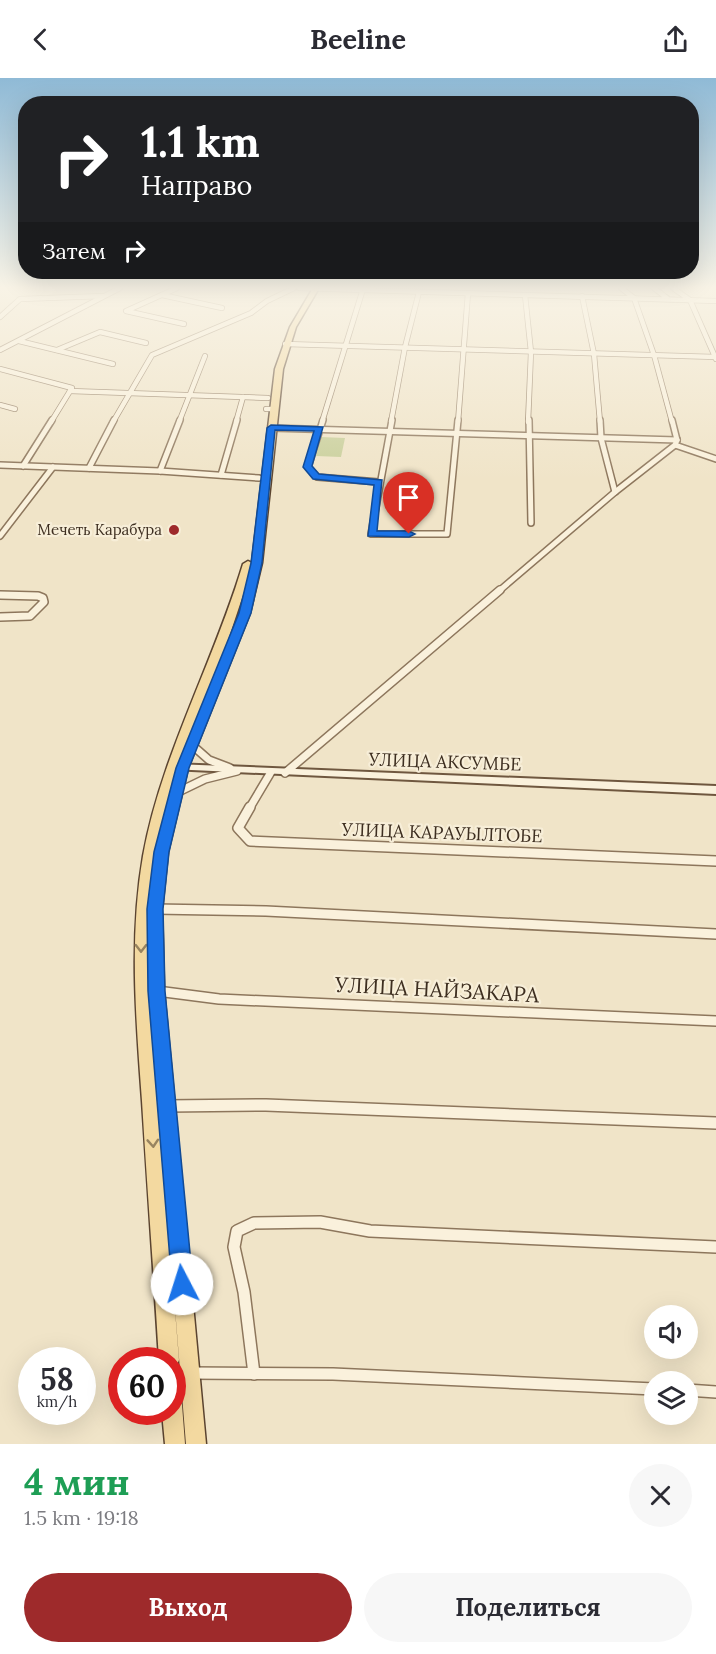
<!DOCTYPE html>
<html lang="ru">
<head>
<meta charset="utf-8">
<style>
  :root { --surface:#fff; --page:#f7f7f7; --text:#2b2b33; --muted:#7c7c81; --accent:#9e2a2b }
  body { margin:0; font-family:Lora,serif; background:var(--page); color:var(--text); height:100vh; display:flex; flex-direction:column; font-size:22px; white-space:nowrap }
  * { box-sizing:border-box; margin:0 }
  p { font-size:20px; color:var(--muted) }
  .icon { flex:none; width:33px; height:33px; fill:none; stroke:currentColor; stroke-width:2; stroke-linecap:round; stroke-linejoin:round }
  .map { position:relative; height:1366px; overflow:hidden }
  .side { display:flex; flex-direction:column; background:var(--surface); flex:1 }
  .side>* { flex:none }
  .banner { position:absolute; left:18px; top:18px; width:681px; height:183px; border-radius:24px; box-shadow:0 6px 24px #0002; background:#202124; color:#fff; overflow:hidden }
  .buttons { position:absolute; left:644px; top:1227px; display:grid; gap:12px }
  .buttons a { display:grid; place-items:center; width:54px; height:54px; border-radius:50%; background:var(--surface); box-shadow:0 6px 24px #0002; font-size:30px }
  .speed { position:absolute; left:18px; top:1269px; display:flex; gap:12px; font-size:30px; font-weight:700; text-align:center }
  .speed>* { display:grid; place-content:center; width:78px; height:78px; border-radius:50%; background:var(--surface); box-shadow:0 6px 24px #0002; line-height:1 }
  .speed small { font-size:15px; font-weight:400 }
  .speed .limit { border:9px solid #d22; background:#fff; color:#111 }
  .pin { position:absolute; display:grid; place-items:center; width:51px; height:51px; color:#fff; margin:-62px -26px; border-radius:50% 50% 50% 0; rotate:-45deg; box-shadow:0 0 6px #0007 }
  .pin .icon { rotate:45deg }
  .me { position:absolute; width:66px; margin:-33px; rotate:355deg; stroke-linejoin:round; filter:drop-shadow(0 0 4px #0008) }
  .turn { display:flex; align-items:center; gap:21px; height:126px; padding:0 24px; font-size:27px }
  .turn .icon { width:78px; height:78px; stroke-width:2.5 }
  .turn b { display:block; font-size:42px; line-height:51px }
  .then { display:flex; align-items:center; height:57px; padding:0 24px; background:#0003; gap:12px; font-size:22px }
  .round { display:grid; place-items:center; flex:none; width:63px; height:63px; border-radius:32px; background:var(--page) }
  .overview { display:flex; align-items:center; justify-content:space-between; height:102px; padding:0 24px }
  h1 { font-size:36px; font-weight:700; line-height:45px; color:#1e9e55 }
  .action { display:flex; gap:12px; margin-top:auto; padding:12px 24px }
  .action a { flex:1; height:69px; border-radius:36px; background:var(--accent); color:#fff; font-size:24px; font-weight:700; line-height:69px; text-align:center }
  .action a+a { background:var(--page); color:var(--text) }
  header { display:flex; justify-content:space-between; align-items:center; height:78px; padding:0 24px; background:var(--surface); font-size:27px; font-weight:700 }
  .map>svg:first-child { display:block }
  .green { fill:#c9cf9b }
  .lines { fill:none; stroke-linecap:round; stroke-linejoin:round }
  .minor-far4-casing { stroke:#8d765c; stroke-width:6 }
  .minor-far3-casing { stroke:#8d765c; stroke-width:8 }
  .minor-far2-casing { stroke:#8d765c; stroke-width:10 }
  .minor-far1-casing { stroke:#8d765c; stroke-width:12 }
  .minor-casing { stroke:#8d765c; stroke-width:14 }
  .secondary-casing { stroke:#6f573f; stroke-width:4 }
  .primary-casing { stroke:#5b4430; stroke-width:3 }
  .minor-far4 { stroke:#faf1dc; stroke-width:4.5 }
  .minor-far3 { stroke:#faf1dc; stroke-width:5 }
  .minor-far2 { stroke:#faf1dc; stroke-width:7 }
  .minor-far1 { stroke:#faf1dc; stroke-width:9 }
  .minor { stroke:#faf1dc; stroke-width:11 }
  .secondary { fill:#faf1dc; fill-rule:evenodd }
  .primary { fill:#f3d9a0; fill-rule:evenodd }
  .oneway { stroke:#988460 }
  .route { fill:#1a73e8; stroke:#114b97; stroke-width:1.5 }
  .poi-dot { fill:#9e2a2b; stroke:#f7eed8; stroke-width:2 }
  .labels { text-anchor:middle; stroke-width:4.5; stroke-linejoin:round; paint-order:stroke }
  .far-poi-label { font-size:15px; fill:#3d2e20; stroke:#f7eed8; text-anchor:end }
  .street-label { font-size:18px; fill:#3d2e20; stroke:#f7eed8 }
  .near-street-label { font-size:21px; fill:#3d2e20; stroke:#f7eed8 }
</style>
</head>
<body>
<header><svg class="icon" aria-label="back" viewBox="0 0 24 24"><path d="M15 5l-7 7 7 7"/></svg>Beeline<svg class="icon" aria-label="share" viewBox="0 0 24 24"><path d="M12 15V3M7 8l5-5 5 5M5 13v7h14v-7"/></svg></header>
<div class="map">
<svg width="716" height="1366" viewBox="0 0 716 1366">
  <rect width="100%" height="100%" fill="#f0e4c8"/>
  <polygon class="green" points="321,359 345,360 341,379 316,378"/>
  <g class="lines">
    <g class="minor-far4-casing">
      <g id="minor-far4">
        <polyline points="177,210 126,233 184,246"/>
        <polyline points="299,210 716,223"/>
        <polyline points="621,210 634,220 654,277 672,344"/>
        <polyline points="654,210 667,220"/>
        <polyline points="673,210 690,222 716,281"/>
        <polyline points="162,217 222,230"/>
        <polyline points="525,217 531,274 528,344"/>
        <polyline points="582,218 594,276 600,344"/>
        <polyline points="0,239 20,221 103,218"/>
        <polyline points="19,263 113,286"/>
        <polyline points="285,266 716,279"/>
        <polyline points="0,272 120,210"/>
        <polyline points="57,272 100,254 146,265"/>
        <polyline points="0,291 72,310 70,313 268,320"/>
        <polyline points="0,327 15,331"/>
        <polyline points="266,331 273,331"/>
        <polyline points="51,344 70,313"/>
        <polyline points="113,344 152,277 251,235 267,223 294,210"/>
        <polyline points="179,344 205,278"/>
        <polyline points="236,344 243,319"/>
        <polyline points="322,344 363,211"/>
        <polyline points="391,344 405,269 419,214"/>
        <polyline points="458,344 468,215"/>
      </g>
    </g>
    <g class="minor-far3-casing">
      <g id="minor-far3">
        <polyline points="323,342 308,389 317,399 379,404"/>
        <polyline points="392,342 371,456 447,456 458,342"/>
        <polyline points="529,342 531,445"/>
        <polyline points="600,342 601,360 615,414"/>
        <polyline points="672,342 677,362"/>
        <polyline points="271,350 677,362"/>
        <polyline points="675,367 716,381"/>
        <polyline points="0,387 160,393 259,400"/>
        <polyline points="23,388 52,342"/>
        <polyline points="89,390 114,342"/>
        <polyline points="160,393 180,342"/>
        <polyline points="221,397 237,342"/>
        <polyline points="0,458 53,389"/>
        <polyline points="499,513 615,414 675,367 677,362"/>
      </g>
    </g>
    <g class="minor-far2-casing">
      <g id="minor-far2">
        <polyline points="0,517 38,518 43,520 44,524 30,538 0,539"/>
        <polyline points="192,667 209,682 230,690"/>
        <polyline points="285,695 500,512"/>
        <polyline points="176,715 205,701 237,693"/>
        <polyline points="249,731 271,694"/>
      </g>
    </g>
    <g class="minor-far1-casing">
      <g id="minor-far1">
        <polyline points="250,729 238,750 250,763 716,783"/>
        <polyline points="155,831 266,833 716,856"/>
        <polyline points="157,913 219,921 716,943"/>
      </g>
    </g>
    <g class="minor-casing">
      <g id="minor">
        <polyline points="167,1028 266,1027 716,1045"/>
        <polyline points="191,1295 333,1296 654,1311"/>
        <polyline points="254,1296 244,1214 234,1169 237,1153 254,1145 320,1144 370,1153 716,1169"/>
        <polyline points="687,1312 716,1314"/>
      </g>
    </g>
    <g class="secondary-casing">
      <polygon id="secondary" points="174,686 716,708 716,716 170,691 169,689"/>
    </g>
    <g class="primary-casing">
      <g id="primary">
        <path d="M313,210H319L296,249L283,291L262,485L250,535L188,690L168,774L162,831L164,913L206,1366H186L152,947L179,1282L176,1289L172,1290V1282H159C154,1196 147,1110 142,1023C136,942 129,859 143,778C161,677 214,584 243,486L248,483L252,485L275,291L290,249ZM247,505L240,535L225,571Z"/>
        <polygon points="172,1317 179,1320 182,1327 185,1366 165,1366 162,1334 172,1334"/>
      </g>
    </g>
    <use href="#minor-far4" class="minor-far4"/>
    <use href="#minor-far3" class="minor-far3"/>
    <use href="#minor-far2" class="minor-far2"/>
    <use href="#minor-far1" class="minor-far1"/>
    <use href="#minor" class="minor"/>
    <use href="#secondary" class="secondary"/>
    <use href="#primary" class="primary"/>
  </g>
  <defs><path id="oneway-chevron" d="M-2-3.5L2.5 0L-2 3.5" fill="none" stroke-width="1.6" stroke-linecap="round" stroke-linejoin="round" transform="scale(1.5)"/></defs>
  <g class="oneway">
    <use href="#oneway-chevron" transform="translate(141 870) rotate(90)"/>
    <use href="#oneway-chevron" transform="translate(153 1065) rotate(86)"/>
  </g>
  <linearGradient id="sky" x2="0" y2="1"><stop stop-color="#8fbad6"/><stop offset="0.52" stop-color="#f8f3e6"/><stop offset="1" stop-color="#f8f3e6" stop-opacity="0"/></linearGradient>
  <rect width="716" height="402" fill="url(#sky)"/>
  <polygon class="route" points="271,347 323,349 312,388 319,396 382,402 377,453 409,453 415,456 409,459 368,458 374,407 313,401 303,389 314,353 275,352 262,485 251,535 189,690 169,774 163,831 165,913 193,1206 190,1214 182,1217 175,1214 172,1206 148,913 147,831 154,774 176,690 239,535 251,485 267,350"/>
  <circle class="poi-dot" cx="174" cy="452" r="6"/>
  <g class="labels">
    <g class="far-poi-label">
      <text x="162" y="457">Мечеть Карабура</text>
    </g>
    <g class="street-label">
      <text transform="translate(445 684) rotate(2)" y="6">УЛИЦА АКСУМБЕ</text>
      <text transform="translate(442 755) rotate(2)" y="6">УЛИЦА КАРАУЫЛТОБЕ</text>
    </g>
    <g class="near-street-label">
      <text transform="translate(437 912) rotate(3)" y="7">УЛИЦА НАЙЗАКАРА</text>
    </g>
  </g>
</svg>
<div class="buttons">
<a><svg class="icon" aria-label="sound" viewBox="0 0 24 24"><path d="M4 9h4l5-4v14l-5-4H4zM17 9q2 3 0 6"/></svg></a>
<a><svg class="icon" aria-label="layers" viewBox="0 0 24 24"><path d="M12 4l9 5-9 5-9-5zM3 14l9 5 9-5"/></svg></a>
</div>
<div class="speed"><div>58<small>km/h</small></div><div class="limit">60</div></div>
<div class="pin" style="left:409px;top:456px;background:#d93025"><svg class="icon" aria-label="arrive" viewBox="0 0 24 24"><path d="M6 21V4h12l-3 4 3 4H6"/></svg></div>
<svg class="me" style="left:182px;top:1206px" viewBox="-20 -20 40 40"><circle r="19" fill="#fff"/><path d="M0-13L10 11 0 6-10 11z" fill="#1a73e8"/></svg>
<div class="banner">
<div class="turn"><svg class="icon" aria-label="right" viewBox="0 0 24 24"><path d="M7 20v-9h11M14 6l5 5-5 5"/></svg><div><b>1.1 km</b>Направо</div></div>
<div class="then">Затем<svg class="icon" aria-label="right" viewBox="0 0 24 24"><path d="M7 20v-9h11M14 6l5 5-5 5"/></svg></div>
</div>
</div>
<section class="side">
<div class="overview"><div><h1>4 мин</h1><p>1.5 km · 19:18</p></div><a class="round"><svg class="icon" aria-label="close" viewBox="0 0 24 24"><path d="M6 6l12 12M18 6L6 18"/></svg></a></div>
<div class="action"><a>Выход</a><a>Поделиться</a></div>
</section>
</body>
</html>
